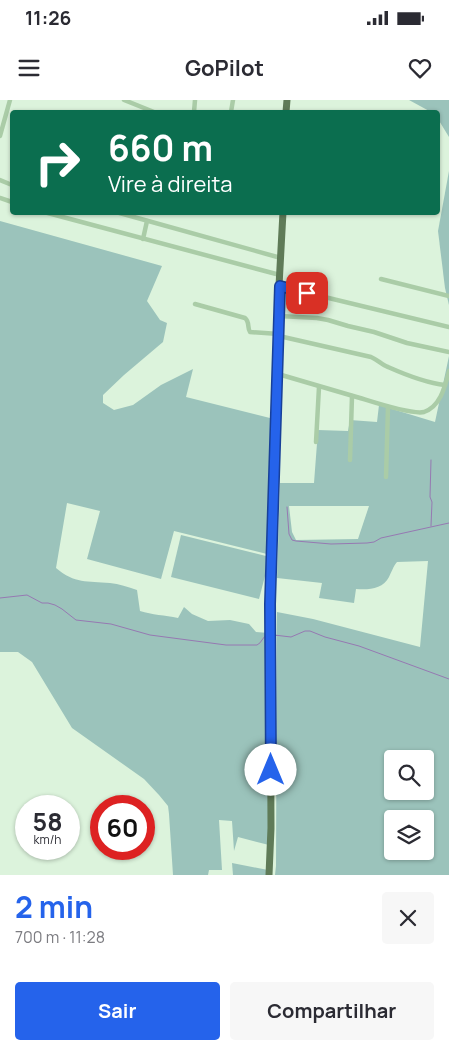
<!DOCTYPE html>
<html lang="pt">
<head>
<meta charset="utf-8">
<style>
  :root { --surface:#fff; --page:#f7f7f7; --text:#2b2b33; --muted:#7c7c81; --accent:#2563eb }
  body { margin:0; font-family:Manrope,sans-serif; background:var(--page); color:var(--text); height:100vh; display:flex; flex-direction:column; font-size:19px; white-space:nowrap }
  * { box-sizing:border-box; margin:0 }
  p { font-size:16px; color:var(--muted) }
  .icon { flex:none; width:28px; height:28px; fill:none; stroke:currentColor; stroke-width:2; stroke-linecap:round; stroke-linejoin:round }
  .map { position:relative; height:775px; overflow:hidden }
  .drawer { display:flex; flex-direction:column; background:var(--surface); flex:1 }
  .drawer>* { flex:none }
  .guide { position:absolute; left:10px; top:10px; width:430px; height:105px; border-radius:5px; box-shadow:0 1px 4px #0004; background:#0b6e4f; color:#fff; overflow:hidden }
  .controls { position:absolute; left:384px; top:650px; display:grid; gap:10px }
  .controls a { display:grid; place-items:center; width:50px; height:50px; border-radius:5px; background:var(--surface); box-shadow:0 1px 4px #0004; font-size:25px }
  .speed { position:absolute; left:15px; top:695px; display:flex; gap:10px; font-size:25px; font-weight:700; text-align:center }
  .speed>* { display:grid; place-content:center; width:65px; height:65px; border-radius:50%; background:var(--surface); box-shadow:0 1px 4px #0004; line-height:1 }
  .speed small { font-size:12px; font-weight:400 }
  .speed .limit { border:8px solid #d22; background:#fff; color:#111 }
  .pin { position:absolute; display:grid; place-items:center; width:42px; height:42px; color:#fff; margin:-21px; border-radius:10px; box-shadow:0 2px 8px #0006 }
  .me { position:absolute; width:55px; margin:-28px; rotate:0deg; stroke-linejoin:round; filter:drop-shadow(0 0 4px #0008) }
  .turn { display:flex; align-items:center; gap:18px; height:105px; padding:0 15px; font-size:22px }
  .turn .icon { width:65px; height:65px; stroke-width:2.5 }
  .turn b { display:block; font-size:35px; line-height:42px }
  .round { display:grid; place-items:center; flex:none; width:52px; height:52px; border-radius:5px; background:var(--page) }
  .overview { display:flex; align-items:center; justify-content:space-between; height:85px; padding:0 15px }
  h1 { font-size:30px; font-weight:700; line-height:38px; color:var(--accent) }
  .button { display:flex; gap:10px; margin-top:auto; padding:10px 15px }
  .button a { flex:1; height:58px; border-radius:5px; background:var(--accent); color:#fff; font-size:20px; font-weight:700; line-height:58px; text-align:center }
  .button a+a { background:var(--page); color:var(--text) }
  .status { display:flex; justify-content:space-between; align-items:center; height:35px; padding:0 25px; background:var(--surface); direction:ltr }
  .status svg { height:14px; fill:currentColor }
  header { display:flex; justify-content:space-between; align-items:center; height:65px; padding:0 15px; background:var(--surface); font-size:22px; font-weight:700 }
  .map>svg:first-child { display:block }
  .green { fill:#9bc3bb; fill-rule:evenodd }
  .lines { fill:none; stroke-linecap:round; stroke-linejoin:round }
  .stream { stroke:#9679b2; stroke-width:1 }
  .minor { stroke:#aacca7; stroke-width:4.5 }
  .primary { stroke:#5f7b58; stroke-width:7 }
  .route-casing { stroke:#184099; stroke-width:12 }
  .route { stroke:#2563eb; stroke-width:9 }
</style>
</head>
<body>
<div class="status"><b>11:26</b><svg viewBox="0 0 49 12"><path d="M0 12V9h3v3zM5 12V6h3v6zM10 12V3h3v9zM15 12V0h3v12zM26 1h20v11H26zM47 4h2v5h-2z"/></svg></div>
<header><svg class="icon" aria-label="menu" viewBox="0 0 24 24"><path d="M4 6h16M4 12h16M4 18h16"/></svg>GoPilot<svg class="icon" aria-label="heart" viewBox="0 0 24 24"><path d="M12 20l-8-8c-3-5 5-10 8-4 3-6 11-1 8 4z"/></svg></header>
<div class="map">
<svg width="449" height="775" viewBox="0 0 449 775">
  <rect width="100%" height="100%" fill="#dcf3dc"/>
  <g class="green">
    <polygon points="409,0 449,0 449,37 438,19 438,12 431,12"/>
    <polygon points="449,71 449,205 445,188 438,131"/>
    <path d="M0,121L162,166L147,201L160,220L167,223L163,242L124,275L103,295V303L114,310L133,305L161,285L193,269L186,297L274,319L271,455L174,431L161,479L87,459L100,411L67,403L56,468C75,484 87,481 110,483C119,484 128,487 137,490L140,511C152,515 165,515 178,518L184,507L192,514L208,521L230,520L249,524L256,532L269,533V745L238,737L234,751L232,721L219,720L222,770H209L208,775H173L169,714L168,706L159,695L144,679L72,628L32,562L18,552H0Z"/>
    <path d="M449,256V775H275L276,766L277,512L313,519L420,547L428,461L397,462C393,467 392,471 389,477C383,489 369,490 356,489L354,503L319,498L322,483L277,478L280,383H314L318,330L348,331L350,320L377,322L379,305L435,322ZM289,406H369L358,439L296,440L292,432ZM392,659H425V691H392ZM392,719H425V751H392Z"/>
    <polygon points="181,435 270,457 259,499 171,477"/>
    <polygon points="232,763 268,770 267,775 233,775"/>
  </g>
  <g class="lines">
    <g class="stream">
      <polyline points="287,407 289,434 292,440 296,441 331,444 367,443 374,442 381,438 449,423"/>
      <polyline points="431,426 432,402 430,397 431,360"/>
      <path d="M0,498L27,495L42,503H48L55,505L62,509L76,520L111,524L150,535L226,545H257C262,543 262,537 267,535"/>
      <polyline points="274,535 291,537 305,531 310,531 325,537 359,546 449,579"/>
    </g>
    <g class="minor">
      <polyline points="124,0 154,12"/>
      <polyline points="194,12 195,0"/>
      <polyline points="231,12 233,0"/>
      <polyline points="0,36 10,0"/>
      <polyline points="0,80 12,85"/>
      <polyline points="0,98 12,102"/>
      <polyline points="44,112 280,175"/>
      <polyline points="116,112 281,158"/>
      <polyline points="143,139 147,121"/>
      <polyline points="381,179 449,196"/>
      <polyline points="279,186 449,227"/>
      <path d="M195,204L245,218C250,222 247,228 250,232L279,234"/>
      <polyline points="279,216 317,218 328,220 348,226 374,232 407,243 449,252"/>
      <path d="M279,236L371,257C378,260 382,265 388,267C406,275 426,283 445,285"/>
      <path d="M278,274C305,282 332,290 360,298C373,302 412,315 424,312C441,306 445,286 449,271"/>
      <polyline points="316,342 319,287"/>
      <polyline points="350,360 352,296"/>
      <polyline points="386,377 388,307"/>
    </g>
    <g class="primary">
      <polyline points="286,12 287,0"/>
      <polyline points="269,775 271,728 270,504 279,186 283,112"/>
    </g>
  </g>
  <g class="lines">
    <g class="route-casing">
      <polyline id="route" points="271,670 270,504 280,186 307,193"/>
    </g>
    <use href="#route" class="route"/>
  </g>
</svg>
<div class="controls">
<a><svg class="icon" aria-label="search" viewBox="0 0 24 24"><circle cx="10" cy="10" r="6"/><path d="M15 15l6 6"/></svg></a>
<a><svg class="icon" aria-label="layers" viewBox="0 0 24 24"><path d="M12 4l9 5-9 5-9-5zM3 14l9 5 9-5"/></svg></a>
</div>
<div class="speed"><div>58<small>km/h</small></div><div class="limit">60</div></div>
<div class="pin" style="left:307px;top:193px;background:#d93025"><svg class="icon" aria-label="arrive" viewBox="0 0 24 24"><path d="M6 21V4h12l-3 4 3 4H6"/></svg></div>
<svg class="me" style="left:271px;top:670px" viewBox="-20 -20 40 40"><circle r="19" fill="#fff"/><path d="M0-13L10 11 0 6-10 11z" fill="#2563eb"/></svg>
<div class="guide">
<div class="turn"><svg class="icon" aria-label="right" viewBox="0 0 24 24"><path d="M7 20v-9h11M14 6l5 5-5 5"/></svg><div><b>660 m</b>Vire à direita</div></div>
</div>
</div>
<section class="drawer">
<div class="overview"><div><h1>2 min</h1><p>700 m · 11:28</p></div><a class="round"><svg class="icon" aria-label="close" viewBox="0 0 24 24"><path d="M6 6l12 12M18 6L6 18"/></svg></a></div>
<div class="button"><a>Sair</a><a>Compartilhar</a></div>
</section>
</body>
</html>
